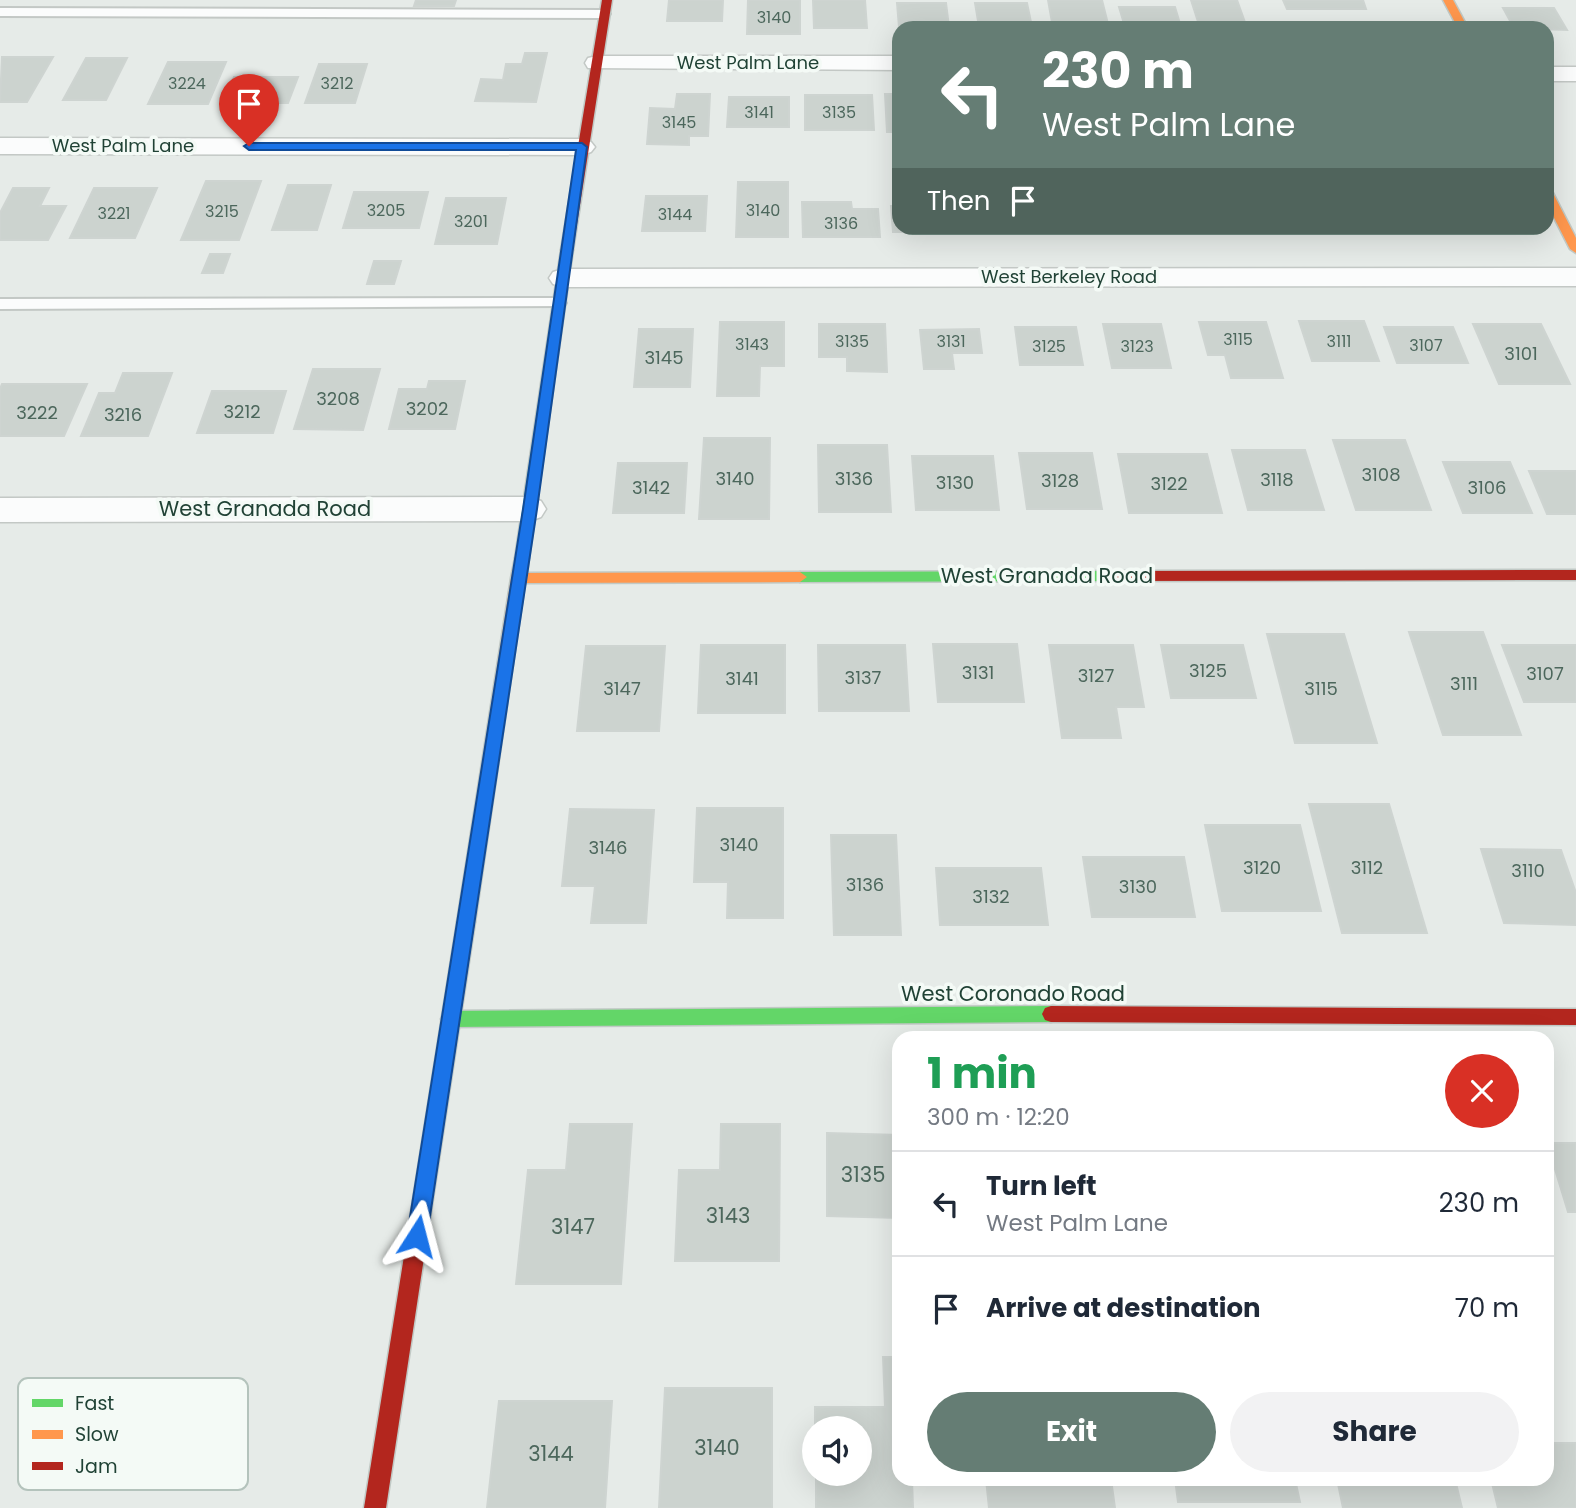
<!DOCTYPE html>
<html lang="en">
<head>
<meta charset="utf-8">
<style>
  :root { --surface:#fff; --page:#f2f2f3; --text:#1f2937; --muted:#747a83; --line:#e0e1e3; --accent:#657d74 }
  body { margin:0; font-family:Poppins,sans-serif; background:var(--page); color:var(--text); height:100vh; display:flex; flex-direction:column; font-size:26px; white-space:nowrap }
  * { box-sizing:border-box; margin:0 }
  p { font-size:23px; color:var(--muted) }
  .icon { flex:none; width:38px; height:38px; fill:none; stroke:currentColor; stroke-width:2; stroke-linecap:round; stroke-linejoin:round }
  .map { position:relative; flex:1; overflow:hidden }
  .side { position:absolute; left:892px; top:1031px; width:662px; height:455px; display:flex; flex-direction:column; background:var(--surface); border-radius:21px; box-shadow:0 7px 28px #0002 }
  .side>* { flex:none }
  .hud { position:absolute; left:892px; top:21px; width:662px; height:214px; border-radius:21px; box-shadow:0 7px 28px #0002; background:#657d74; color:#fff; overflow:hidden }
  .controls { position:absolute; left:802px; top:1416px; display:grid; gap:14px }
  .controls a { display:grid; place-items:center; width:70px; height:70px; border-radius:50%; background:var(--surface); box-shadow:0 7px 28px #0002; font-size:35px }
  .pin { position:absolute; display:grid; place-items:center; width:60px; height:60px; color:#fff; margin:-72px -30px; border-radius:50% 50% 50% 0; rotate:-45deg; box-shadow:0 0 7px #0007 }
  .pin .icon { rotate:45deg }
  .me { position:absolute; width:77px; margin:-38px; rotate:9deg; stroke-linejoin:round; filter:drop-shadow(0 0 5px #0008) }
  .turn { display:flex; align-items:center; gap:24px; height:147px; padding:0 35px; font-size:32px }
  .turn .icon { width:91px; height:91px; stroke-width:2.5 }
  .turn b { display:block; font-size:49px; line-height:60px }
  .then { display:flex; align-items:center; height:66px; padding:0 35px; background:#0003; gap:14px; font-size:26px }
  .round { display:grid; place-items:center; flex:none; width:74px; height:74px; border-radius:37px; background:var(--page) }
  .summary { display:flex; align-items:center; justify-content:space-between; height:119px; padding:0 35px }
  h1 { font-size:42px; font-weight:700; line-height:52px; color:#1e9e55 }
  .cta { display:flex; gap:14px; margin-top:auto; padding:14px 35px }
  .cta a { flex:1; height:80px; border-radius:42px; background:var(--accent); color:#fff; font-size:28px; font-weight:700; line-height:80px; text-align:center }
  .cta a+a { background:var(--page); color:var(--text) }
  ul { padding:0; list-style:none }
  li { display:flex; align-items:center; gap:21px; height:105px; padding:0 35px; border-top:2px solid var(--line) }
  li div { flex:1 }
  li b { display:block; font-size:26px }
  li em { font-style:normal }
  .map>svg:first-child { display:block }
  .building { fill:#ccd3cf; stroke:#ced4d1; stroke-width:2 }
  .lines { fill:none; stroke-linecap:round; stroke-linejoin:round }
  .lane-casing { stroke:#c3c8c5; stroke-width:4 }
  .street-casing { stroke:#c3c8c5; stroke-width:3 }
  .fast-casing { stroke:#c1c9c5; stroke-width:3 }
  .slow-casing { stroke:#c1c9c5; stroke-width:3 }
  .jam-casing { stroke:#c1c9c5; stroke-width:3 }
  .lane { fill:#fbfcfc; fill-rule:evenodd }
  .street { fill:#fbfcfc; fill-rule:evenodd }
  .fast { fill:#63d668; fill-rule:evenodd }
  .slow { fill:#ff974d; fill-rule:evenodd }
  .jam { fill:#b3261e; fill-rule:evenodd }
  .route { fill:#1a73e8; stroke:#114b97; stroke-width:2 }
  .labels { text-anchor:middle; stroke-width:7; stroke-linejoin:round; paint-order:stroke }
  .far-number-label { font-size:16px; fill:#4c675c }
  .far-street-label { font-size:18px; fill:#204235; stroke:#f4faf6 }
  .number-label { font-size:18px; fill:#4c675c }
  .street-label { font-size:21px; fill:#204235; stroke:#f4faf6 }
  .near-number-label { font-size:21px; fill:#4c675c }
  .key { fill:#f4faf6; stroke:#b4c3bc; stroke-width:2 }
  .key-label { font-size:19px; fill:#204235 }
</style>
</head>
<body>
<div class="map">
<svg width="1576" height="1508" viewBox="0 0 1576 1508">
  <rect width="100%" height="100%" fill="#e6ebe8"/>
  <g class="building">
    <polygon points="416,0 456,0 454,6 414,6"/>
    <polygon points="669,0 723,0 722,21 667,21"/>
    <polygon points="748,0 800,0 800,34 747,34"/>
    <polygon points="813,0 865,0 867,28 814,28"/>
    <polygon points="1048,0 1102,0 1109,28 1053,28"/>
    <polygon points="1191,0 1237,0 1247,28 1200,28"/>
    <polygon points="1283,0 1363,0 1366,9 1287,9"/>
    <polygon points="897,3 946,3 949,27 899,27"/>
    <polygon points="975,3 1027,3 1032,27 979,27"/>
    <polygon points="1119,7 1175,7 1181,27 1125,27"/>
    <polygon points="1503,8 1554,8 1567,30 1514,28"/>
    <polygon points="525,53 547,53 536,102 475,101 481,79 503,80 506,64 522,64"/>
    <polygon points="2,57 53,57 27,102 0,102"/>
    <polygon points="86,58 127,58 106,100 63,100"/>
    <polygon points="168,62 226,62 208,104 148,104"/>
    <polygon points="319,64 367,64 355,103 305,103"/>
    <polygon points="234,77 298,77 288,103 223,103"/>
    <polygon points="677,94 710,94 708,136 689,136 689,145 647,144 650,108 675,109"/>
    <polygon points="885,94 900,94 900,132 887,132"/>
    <polygon points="805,95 872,95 874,130 805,130"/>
    <polygon points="729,97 789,97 789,127 727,127"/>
    <polygon points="206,181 261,181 239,240 181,240"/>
    <polygon points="738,182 788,182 788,237 736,237"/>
    <polygon points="288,185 331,185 317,230 272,230"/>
    <polygon points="13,188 49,188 40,206 66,206 48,240 0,240 0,213"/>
    <polygon points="94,188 157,188 135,238 70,238"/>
    <polygon points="354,192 428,192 419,228 343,228"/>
    <polygon points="646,196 707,196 705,231 642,231"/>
    <polygon points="446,198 506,198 497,244 435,244"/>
    <polygon points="802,202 851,202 852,209 878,209 880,237 803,237"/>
    <polygon points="891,206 900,206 900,228 973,228 974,232 893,232"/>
    <polygon points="994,228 1052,228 1053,233 995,233"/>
    <polygon points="1085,228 1149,228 1150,231 1086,231"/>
    <polygon points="1164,228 1243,228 1244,233 1165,233"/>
    <polygon points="210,254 230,254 223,273 202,273"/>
    <polygon points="374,261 401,261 394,284 367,284"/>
    <polygon points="1299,321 1364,321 1379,361 1312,361"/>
    <polygon points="720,322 784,322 784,366 760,366 759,396 717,396"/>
    <polygon points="1199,322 1266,322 1283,378 1231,378 1225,355 1208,355"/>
    <polygon points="819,324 885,324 887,372 847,371 847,357 819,357"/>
    <polygon points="1103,324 1161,324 1171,368 1112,368"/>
    <polygon points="1473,324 1541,324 1570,384 1499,384"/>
    <polygon points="1015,327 1076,327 1083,365 1020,365"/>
    <polygon points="1384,327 1453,327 1468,363 1397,363"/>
    <polygon points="639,329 693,329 690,387 634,387"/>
    <polygon points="979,329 982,353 952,353 954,369 924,369 920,330"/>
    <polygon points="313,369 380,369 363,430 294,429"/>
    <polygon points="123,373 172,373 148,436 81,436 99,393 115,393"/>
    <polygon points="429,381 465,381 455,429 389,429 399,389 427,389"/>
    <polygon points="2,384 87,384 64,436 0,436 0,389"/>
    <polygon points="212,391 286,391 273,433 197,433"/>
    <polygon points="704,438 770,438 769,519 699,519"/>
    <polygon points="1333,440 1405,440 1431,510 1356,510"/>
    <polygon points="818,445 887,445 891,512 819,512"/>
    <polygon points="1232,450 1305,450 1324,510 1248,510"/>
    <polygon points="1019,453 1092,453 1102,509 1027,509"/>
    <polygon points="1118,454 1207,454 1222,513 1129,513"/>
    <polygon points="912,456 993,456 999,510 916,510"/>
    <polygon points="1443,462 1510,462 1532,513 1463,513"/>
    <polygon points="618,463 687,463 684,513 613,513"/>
    <polygon points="1529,471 1576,471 1576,514 1547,514"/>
    <polygon points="1409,632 1483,632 1521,735 1443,735"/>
    <polygon points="1267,634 1344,634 1377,743 1295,743"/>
    <polygon points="933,644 1017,644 1024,702 938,702"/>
    <polygon points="701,645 785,645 785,713 698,713"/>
    <polygon points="818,645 905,645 909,711 819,711"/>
    <polygon points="1049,645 1133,645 1144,707 1116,707 1121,738 1062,738"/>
    <polygon points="1161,645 1243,645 1256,698 1171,698"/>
    <polygon points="1502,645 1576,645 1576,702 1524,702"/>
    <polygon points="586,646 665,646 659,731 577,731"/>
    <polygon points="1309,804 1389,804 1427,933 1342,933"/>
    <polygon points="697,808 783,808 783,918 727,918 728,882 694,882"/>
    <polygon points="570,809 654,810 646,923 591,923 595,886 562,886"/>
    <polygon points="1205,825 1300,825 1321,911 1222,911"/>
    <polygon points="831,835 896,835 901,935 834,935"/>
    <polygon points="1481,849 1561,850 1576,893 1576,925 1504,923"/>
    <polygon points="1083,857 1184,857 1195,917 1092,917"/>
    <polygon points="936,868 1041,868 1048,925 940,925"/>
    <polygon points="570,1124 632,1124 621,1284 516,1284 528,1170 566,1170"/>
    <polygon points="721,1124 780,1124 779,1261 675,1261 679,1170 720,1170"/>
    <polygon points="827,1133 900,1135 900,1218 827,1216"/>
    <polygon points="1547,1143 1576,1143 1576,1212 1568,1212"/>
    <polygon points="883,1357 900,1357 900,1479 912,1479 913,1508 816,1508 816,1474 859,1474 859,1428 815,1428 815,1407 885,1407"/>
    <polygon points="665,1388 772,1388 772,1508 659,1508"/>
    <polygon points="499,1401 612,1401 605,1508 487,1508"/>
    <polygon points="1547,1443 1576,1443 1576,1508 1498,1508 1491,1479 1547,1479"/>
    <polygon points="986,1479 1111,1479 1115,1508 989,1508"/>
    <polygon points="1175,1479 1295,1479 1300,1502 1178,1502"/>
    <polygon points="1337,1479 1455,1479 1462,1508 1343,1508"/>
  </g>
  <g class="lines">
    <g class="lane-casing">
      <g id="lane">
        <polygon points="0,8 604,10 610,14 604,18 0,16"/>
        <polygon points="559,298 564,300 566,303 564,306 0,309 0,299"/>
      </g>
    </g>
    <g class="street-casing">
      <g id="street">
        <polygon points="597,56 900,56 900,70 588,68 585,63 588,58"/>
        <rect x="1547" y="67" width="29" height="14"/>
        <polygon points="0,138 582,139 591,142 595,147 591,152 582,155 0,154"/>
        <polygon points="1576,268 1576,286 563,287 553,284 549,278 553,272 563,269"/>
        <polygon points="530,497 541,501 546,509 541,517 530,521 0,522 0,498"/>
      </g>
    </g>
    <g class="fast-casing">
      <g id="fast">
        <polygon points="567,246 573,250 529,558 522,563 515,558 561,250"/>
        <polygon points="1116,571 1123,576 1116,581 800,582 793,577 800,572"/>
        <polygon points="1051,1006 1057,1008 1060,1014 1057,1020 1051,1022 450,1027 444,1025 441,1019 444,1013 450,1011"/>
      </g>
    </g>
    <g class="slow-casing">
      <g id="slow">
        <polygon points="1443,0 1453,0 1468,28 1458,28"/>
        <polygon points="1547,190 1553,193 1576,238 1576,253 1570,249 1547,204"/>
        <polygon points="522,553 529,558 527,573 800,572 807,577 800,582 525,583 475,922 472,927 466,930 460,927 457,922 511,578 515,558"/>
      </g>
    </g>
    <g class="jam-casing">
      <g id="jam">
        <polygon points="602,0 612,0 573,250 567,254 561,250"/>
        <polygon points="1576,570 1576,580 1116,581 1109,576 1116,571"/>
        <polygon points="466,914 472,917 475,922 386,1508 364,1508 457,922 460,917"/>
        <polygon points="1051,1006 1576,1009 1576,1025 1051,1022 1045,1020 1042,1014 1045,1008"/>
      </g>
    </g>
    <use href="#lane" class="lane"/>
    <use href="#street" class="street"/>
    <use href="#fast" class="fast"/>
    <use href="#slow" class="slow"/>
    <use href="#jam" class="jam"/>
  </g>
  <polygon class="route" points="582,143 587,147 537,509 427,1236 424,1243 417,1246 410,1243 407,1236 523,509 576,150 249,150 244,146 249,143"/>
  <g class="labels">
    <g class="far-number-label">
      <text x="774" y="23">3140</text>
      <text x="187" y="89">3224</text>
      <text x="337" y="89">3212</text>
      <text x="759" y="118">3141</text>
      <text x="839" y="118">3135</text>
      <text x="679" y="128">3145</text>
      <text x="386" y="216">3205</text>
      <text x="763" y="216">3140</text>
      <text x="222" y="217">3215</text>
      <text x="114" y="219">3221</text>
      <text x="675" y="220">3144</text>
      <text x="471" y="227">3201</text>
      <text x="841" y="229">3136</text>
      <text x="1238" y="345">3115</text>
      <text x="852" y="347">3135</text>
      <text x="951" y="347">3131</text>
      <text x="1339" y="347">3111</text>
      <text x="752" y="350">3143</text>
      <text x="1426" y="351">3107</text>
      <text x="1049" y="352">3125</text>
      <text x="1137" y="352">3123</text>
    </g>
    <g class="far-street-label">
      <text x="748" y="69">West Palm Lane</text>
      <text x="123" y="152">West Palm Lane</text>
      <text x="1069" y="283">West Berkeley Road</text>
    </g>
    <g class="number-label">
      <text x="1521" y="360">3101</text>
      <text x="664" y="364">3145</text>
      <text x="338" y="405">3208</text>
      <text x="427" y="415">3202</text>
      <text x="242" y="418">3212</text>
      <text x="37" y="419">3222</text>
      <text x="123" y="421">3216</text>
      <text x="1381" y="481">3108</text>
      <text x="735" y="485">3140</text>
      <text x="854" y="485">3136</text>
      <text x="1277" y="486">3118</text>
      <text x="1060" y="487">3128</text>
      <text x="955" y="489">3130</text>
      <text x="1169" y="490">3122</text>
      <text x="651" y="494">3142</text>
      <text x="1487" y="494">3106</text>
      <text x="1208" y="677">3125</text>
      <text x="978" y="679">3131</text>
      <text x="1545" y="680">3107</text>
      <text x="1096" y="682">3127</text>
      <text x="863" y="684">3137</text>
      <text x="742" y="685">3141</text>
      <text x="1464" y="690">3111</text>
      <text x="622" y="695">3147</text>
      <text x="1321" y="695">3115</text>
      <text x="739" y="851">3140</text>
      <text x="608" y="854">3146</text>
      <text x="1262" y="874">3120</text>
      <text x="1367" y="874">3112</text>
      <text x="1528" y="877">3110</text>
      <text x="865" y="891">3136</text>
      <text x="1138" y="893">3130</text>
      <text x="991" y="903">3132</text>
    </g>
    <g class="street-label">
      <text x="265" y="516">West Granada Road</text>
      <text x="1047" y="583">West Granada Road</text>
      <text x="1013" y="1001">West Coronado Road</text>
    </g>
    <g class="near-number-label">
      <text x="863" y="1182">3135</text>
      <text x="728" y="1223">3143</text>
      <text x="573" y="1234">3147</text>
      <text x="717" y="1455">3140</text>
      <text x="551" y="1461">3144</text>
    </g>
  </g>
  <rect x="18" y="1378" width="230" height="112" rx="10" class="key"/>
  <rect x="32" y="1399" width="31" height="8" fill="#63d668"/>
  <rect x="32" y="1430" width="31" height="9" fill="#ff974d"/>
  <rect x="32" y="1462" width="31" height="8" fill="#b3261e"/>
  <g class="key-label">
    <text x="75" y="1410">Fast</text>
    <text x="75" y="1441">Slow</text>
    <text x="75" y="1473">Jam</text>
  </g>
</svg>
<div class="controls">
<a><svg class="icon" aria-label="sound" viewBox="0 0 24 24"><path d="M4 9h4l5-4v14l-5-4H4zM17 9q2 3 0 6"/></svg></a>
</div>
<div class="pin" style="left:249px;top:146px;background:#d93025"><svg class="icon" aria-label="arrive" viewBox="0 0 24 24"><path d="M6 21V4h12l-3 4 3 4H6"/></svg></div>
<svg class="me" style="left:417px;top:1236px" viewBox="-20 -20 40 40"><path d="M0-17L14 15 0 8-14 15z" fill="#1a73e8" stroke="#fff" stroke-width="4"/></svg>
<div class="hud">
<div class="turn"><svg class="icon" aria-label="left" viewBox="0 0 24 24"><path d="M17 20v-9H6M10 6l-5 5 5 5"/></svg><div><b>230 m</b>West Palm Lane</div></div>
<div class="then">Then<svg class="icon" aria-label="arrive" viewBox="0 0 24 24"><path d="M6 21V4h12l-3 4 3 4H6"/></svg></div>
</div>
<section class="side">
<div class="summary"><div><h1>1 min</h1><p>300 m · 12:20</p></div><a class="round" style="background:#d93025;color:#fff"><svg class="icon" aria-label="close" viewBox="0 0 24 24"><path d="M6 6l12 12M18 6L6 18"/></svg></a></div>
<ul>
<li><svg class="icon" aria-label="left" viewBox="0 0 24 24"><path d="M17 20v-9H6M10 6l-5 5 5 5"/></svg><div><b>Turn left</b><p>West Palm Lane</p></div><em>230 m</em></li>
<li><svg class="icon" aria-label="arrive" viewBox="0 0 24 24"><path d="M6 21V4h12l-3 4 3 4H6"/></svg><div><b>Arrive at destination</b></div><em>70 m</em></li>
</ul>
<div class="cta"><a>Exit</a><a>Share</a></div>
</section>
</div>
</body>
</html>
